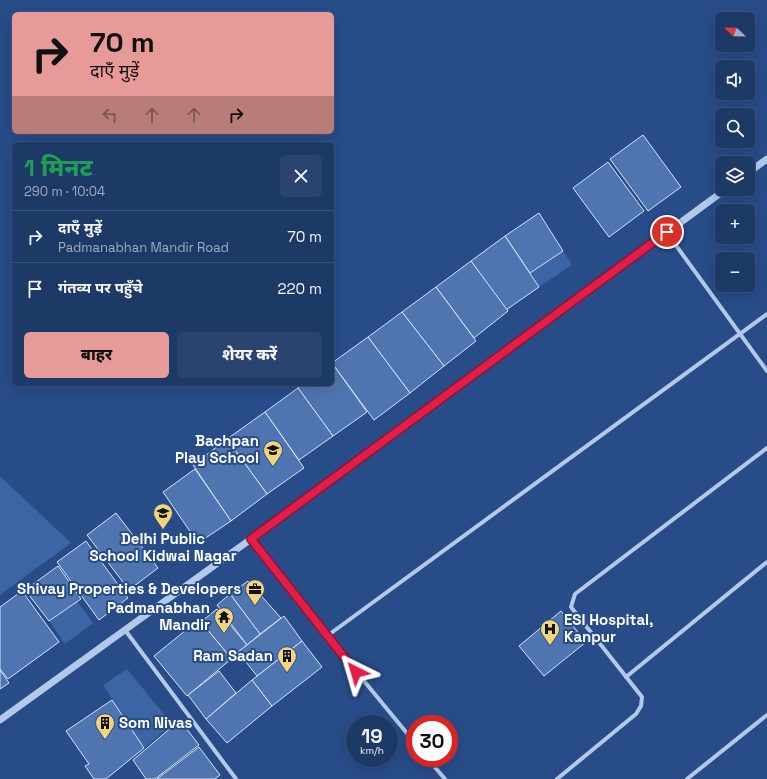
<!DOCTYPE html>
<html lang="hi">
<head>
<meta charset="utf-8">
<style>
  :root { --surface:#1d3966; --page:#2a446f; --text:#f1f3f6; --muted:#a0acbf; --line:#3b537a; --accent:#e69b98 }
  body { margin:0; font-family:"Space Grotesk","Noto Sans Devanagari",sans-serif; background:var(--page); color:var(--text); height:100vh; display:flex; flex-direction:column; font-size:15px; white-space:nowrap }
  * { box-sizing:border-box; margin:0 }
  p { font-size:13px; color:var(--muted) }
  .icon { flex:none; width:22px; height:22px; fill:none; stroke:currentColor; stroke-width:2; stroke-linecap:round; stroke-linejoin:round }
  .map { position:relative; flex:1; overflow:hidden }
  .sheet { position:absolute; left:12px; top:142px; width:322px; height:244px; display:flex; flex-direction:column; background:var(--surface); border-radius:6px; box-shadow:0 4px 16px #0002,0 0 0 1px var(--line) }
  .sheet>* { flex:none }
  .hud { position:absolute; left:12px; top:12px; width:322px; height:122px; border-radius:6px; box-shadow:0 4px 16px #0002,0 0 0 1px var(--line); background:#e69b98; color:#111; overflow:hidden }
  .needle { width:26px; rotate:292deg }
  .buttons { position:absolute; left:715px; top:12px; display:grid; gap:8px }
  .buttons a { display:grid; place-items:center; width:40px; height:40px; border-radius:6px; background:var(--surface); box-shadow:0 4px 16px #0002,0 0 0 1px var(--line); font-size:20px }
  .speed { position:absolute; left:346px; top:715px; display:flex; gap:8px; font-size:20px; font-weight:700; text-align:center }
  .speed>* { display:grid; place-content:center; width:52px; height:52px; border-radius:50%; background:var(--surface); box-shadow:0 4px 16px #0002,0 0 0 1px var(--line); line-height:1 }
  .speed small { font-size:10px; font-weight:400 }
  .speed .limit { border:6px solid #d22; background:#fff; color:#111 }
  .pin { position:absolute; display:grid; place-items:center; width:34px; height:34px; color:#fff; margin:-17px; border:2px solid #fff; border-radius:50%; box-shadow:0 1px 4px #0007 }
  .me { position:absolute; width:44px; margin:-22px; rotate:320deg; stroke-linejoin:round; filter:drop-shadow(0 0 3px #0008) }
  .turn { display:flex; align-items:center; gap:14px; height:84px; padding:0 12px; font-size:18px }
  .turn .icon { width:52px; height:52px; stroke-width:2.5 }
  .turn b { display:block; font-size:28px; line-height:34px }
  .lanes { display:flex; align-items:center; height:38px; padding:0 12px; background:#0003; justify-content:center; gap:20px; direction:ltr }
  .lanes .off { opacity:.35 }
  .round { display:grid; place-items:center; flex:none; width:42px; height:42px; border-radius:6px; background:var(--page) }
  .headline { display:flex; align-items:center; justify-content:space-between; height:68px; padding:0 12px }
  h1 { font-size:24px; font-weight:800; line-height:30px; color:#1e9e55 }
  .primary-button { display:flex; gap:8px; margin-top:auto; padding:8px 12px }
  .primary-button a { flex:1; height:46px; border-radius:6px; background:var(--accent); color:#111; font-size:16px; font-weight:800; line-height:46px; text-align:center }
  .primary-button a+a { background:var(--page); color:var(--text) }
  ul { padding:0; list-style:none }
  li { display:flex; align-items:center; gap:12px; height:52px; padding:0 12px; border-top:1px solid var(--line) }
  li div { flex:1 }
  li b { display:block; font-size:15px }
  li em { font-style:normal }
  .map>svg:first-child { display:block }
  .green { fill:#3b65a5 }
  .building { fill:#4f75b0; stroke:#d7e4f7 }
  .lines { fill:none; stroke-linecap:round; stroke-linejoin:round }
  .minor { stroke:#b3c9e9; stroke-width:4 }
  .tertiary { stroke:#b3c9e9; stroke-width:7 }
  .route-casing { stroke:#92132f; stroke-width:10 }
  .route { stroke:#e11d48; stroke-width:7 }
  .labels { text-anchor:middle; stroke-width:4; stroke-linejoin:round; paint-order:stroke }
  .poi-label { font-size:15px; font-weight:bold; fill:#fff; stroke:#274c88; text-anchor:end }
</style>
</head>
<body>
<div class="map">
<svg width="767" height="779" viewBox="0 0 767 779">
  <rect width="100%" height="100%" fill="#274c88"/>
  <g class="green">
    <polygon points="563,251 572,265 539,287 530,273"/>
    <polygon points="0,476 71,543 0,595"/>
    <polygon points="77,601 93,623 65,644 49,621"/>
    <polygon points="127,669 172,724 144,748 103,685"/>
  </g>
  <g class="building">
    <polygon points="643,135 681,187 648,211 610,159"/>
    <polygon points="608,162 644,211 609,237 573,188"/>
    <polygon points="539,213 563,251 530,273 505,236"/>
    <polygon points="505,236 539,287 506,310 471,261"/>
    <polygon points="471,261 508,311 474,338 436,287"/>
    <polygon points="436,287 476,341 444,366 402,312"/>
    <polygon points="402,312 444,366 410,393 368,337"/>
    <polygon points="368,337 410,393 374,420 332,363"/>
    <polygon points="332,363 367,412 333,436 298,388 303,384 332,384"/>
    <polygon points="298,388 333,436 299,460 265,412"/>
    <polygon points="265,412 304,468 267,494 227,439"/>
    <polygon points="227,439 267,494 231,521 193,465"/>
    <polygon points="195,469 231,521 198,543 163,492"/>
    <polygon points="116,513 158,568 129,590 87,535"/>
    <polygon points="86,541 128,598 99,620 57,562"/>
    <polygon points="58,566 81,599 49,621 25,590"/>
    <polygon points="248,581 281,618 260,634 230,594"/>
    <polygon points="22,591 59,642 8,679 0,669 0,607"/>
    <polygon points="230,594 260,634 247,645 217,605"/>
    <polygon points="217,609 247,645 231,658 201,622"/>
    <polygon points="561,611 586,642 544,676 519,646"/>
    <polygon points="284,616 302,641 257,676 238,652"/>
    <polygon points="197,621 201,622 231,658 230,660 187,696 154,656"/>
    <polygon points="302,641 322,667 272,706 252,680"/>
    <polygon points="0,670 9,683 0,689"/>
    <polygon points="219,671 236,693 206,719 188,695"/>
    <polygon points="252,680 272,706 227,743 206,719"/>
    <polygon points="112,700 144,748 106,779 94,779 85,766 89,764 66,731"/>
    <polygon points="180,720 199,745 155,779 146,779 133,760"/>
    <polygon points="199,747 220,775 215,779 157,779"/>
  </g>
  <g class="lines">
    <g class="minor">
      <polyline points="667,233 767,371"/>
      <polyline points="251,539 327,636 415,743"/>
      <polyline points="125,630 236,779"/>
      <polyline points="327,636 767,314"/>
      <polyline points="626,677 767,562"/>
      <polyline points="427,758 445,779"/>
      <polyline points="557,779 636,714 641,706 642,697 571,607 575,594 767,448"/>
      <polyline points="687,779 767,715"/>
    </g>
    <g class="tertiary">
      <polyline points="748,173 767,159"/>
      <polyline points="0,720 251,539 726,189"/>
    </g>
  </g>
  <g class="lines">
    <g class="route-casing">
      <polyline id="route" points="356,672 251,539 667,232"/>
    </g>
    <use href="#route" class="route"/>
  </g>
  <defs>
    <g id="school-pin" transform="scale(1)"><path d="M0 17L-7.5 6A9.5 9.5 0 1 1 7.5 6Z" fill="#f2d579" stroke="#274c88"/><path d="M0-5L7-2L0 1L-7-2ZM-4 1L0 2.5L4 1V4Q0 6-4 4Z" fill="#111"/></g>
    <g id="office-pin" transform="scale(1)"><path d="M0 17L-7.5 6A9.5 9.5 0 1 1 7.5 6Z" fill="#f2d579" stroke="#274c88"/><path d="M-6-3h4V-5.5h4V-3h4V5H-6ZM-1-4.5V-3h2v-1.5ZM-6 0V1H6V0Z" fill="#111"/></g>
    <g id="temple-pin" transform="scale(1)"><path d="M0 17L-7.5 6A9.5 9.5 0 1 1 7.5 6Z" fill="#f2d579" stroke="#274c88"/><path d="M0-6L5-2H3V0L6.5 2.5H4V6H1.5V3h-3V6H-4V2.5H-6.5L-3 0V-2H-5Z" fill="#111"/></g>
    <g id="hospital-pin" transform="scale(1)"><path d="M0 17L-7.5 6A9.5 9.5 0 1 1 7.5 6Z" fill="#f2d579" stroke="#274c88"/><path d="M-5-5h3v3.5h4V-5h3V5h-3V1.5h-4V5h-3Z" fill="#111"/></g>
    <g id="building-pin" transform="scale(1)"><path d="M0 17L-7.5 6A9.5 9.5 0 1 1 7.5 6Z" fill="#f2d579" stroke="#274c88"/><path d="M-4-6H4V6H1V3H-1V6H-4ZM-2.5-4.3h1.7v1.8h-1.7ZM.8-4.3h1.7v1.8H.8ZM-2.5-1h1.7V.8h-1.7ZM.8-1h1.7V.8H.8Z" fill="#111"/></g>
  </defs>
  <g fill-rule="evenodd">
    <use href="#school-pin" x="273" y="450"/>
    <use href="#school-pin" x="163" y="513"/>
    <use href="#office-pin" x="255" y="589"/>
    <use href="#temple-pin" x="224" y="617"/>
    <use href="#hospital-pin" x="550" y="629"/>
    <use href="#building-pin" x="287" y="656"/>
    <use href="#building-pin" x="105" y="723"/>
  </g>
  <g class="labels">
    <g class="poi-label">
      <text x="259" y="446">Bachpan<tspan x="259" dy="17">Play School</tspan></text>
      <text x="163" y="544" text-anchor="middle">Delhi Public<tspan x="163" dy="17">School Kidwai Nagar</tspan></text>
      <text x="241" y="594">Shivay Properties &amp; Developers</text>
      <text x="210" y="613">Padmanabhan<tspan x="210" dy="17">Mandir</tspan></text>
      <text x="564" y="625" text-anchor="start">ESI Hospital,<tspan x="564" dy="17">Kanpur</tspan></text>
      <text x="273" y="661">Ram Sadan</text>
      <text x="119" y="728" text-anchor="start">Som Nivas</text>
    </g>
  </g>
</svg>
<div class="buttons">
<a><svg class="needle" viewBox="-14 -14 28 28"><path d="M0-13l5 13h-10z" fill="#e53935"/><path d="M0 13l5-13h-10z" fill="#a0acbf"/></svg></a>
<a><svg class="icon" aria-label="sound" viewBox="0 0 24 24"><path d="M4 9h4l5-4v14l-5-4H4zM17 9q2 3 0 6"/></svg></a>
<a><svg class="icon" aria-label="search" viewBox="0 0 24 24"><circle cx="10" cy="10" r="6"/><path d="M15 15l6 6"/></svg></a>
<a><svg class="icon" aria-label="layers" viewBox="0 0 24 24"><path d="M12 4l9 5-9 5-9-5zM3 14l9 5 9-5"/></svg></a>
<a>+</a>
<a>−</a>
</div>
<div class="speed"><div>19<small>km/h</small></div><div class="limit">30</div></div>
<div class="pin" style="left:667px;top:232px;background:#d93025"><svg class="icon" aria-label="arrive" viewBox="0 0 24 24"><path d="M6 21V4h12l-3 4 3 4H6"/></svg></div>
<svg class="me" style="left:356px;top:672px" viewBox="-20 -20 40 40"><path d="M0-17L14 15 0 8-14 15z" fill="#e11d48" stroke="#fff" stroke-width="4"/></svg>
<div class="hud">
<div class="turn"><svg class="icon" aria-label="right" viewBox="0 0 24 24"><path d="M7 20v-9h11M14 6l5 5-5 5"/></svg><div><b>70 m</b>दाएँ मुड़ें</div></div>
<div class="lanes"><svg class="icon off" aria-label="left" viewBox="0 0 24 24"><path d="M17 20v-9H6M10 6l-5 5 5 5"/></svg><svg class="icon off" aria-label="ahead" viewBox="0 0 24 24"><path d="M12 20V5M6 11l6-6 6 6"/></svg><svg class="icon off" aria-label="ahead" viewBox="0 0 24 24"><path d="M12 20V5M6 11l6-6 6 6"/></svg><svg class="icon" aria-label="right" viewBox="0 0 24 24"><path d="M7 20v-9h11M14 6l5 5-5 5"/></svg></div>
</div>
<section class="sheet">
<div class="headline"><div><h1>1 मिनट</h1><p>290 m · 10:04</p></div><a class="round"><svg class="icon" aria-label="close" viewBox="0 0 24 24"><path d="M6 6l12 12M18 6L6 18"/></svg></a></div>
<ul>
<li><svg class="icon" aria-label="right" viewBox="0 0 24 24"><path d="M7 20v-9h11M14 6l5 5-5 5"/></svg><div><b>दाएँ मुड़ें</b><p>Padmanabhan Mandir Road</p></div><em>70 m</em></li>
<li><svg class="icon" aria-label="arrive" viewBox="0 0 24 24"><path d="M6 21V4h12l-3 4 3 4H6"/></svg><div><b>गंतव्य पर पहुँचे</b></div><em>220 m</em></li>
</ul>
<div class="primary-button"><a>बाहर</a><a>शेयर करें</a></div>
</section>
</div>
</body>
</html>
